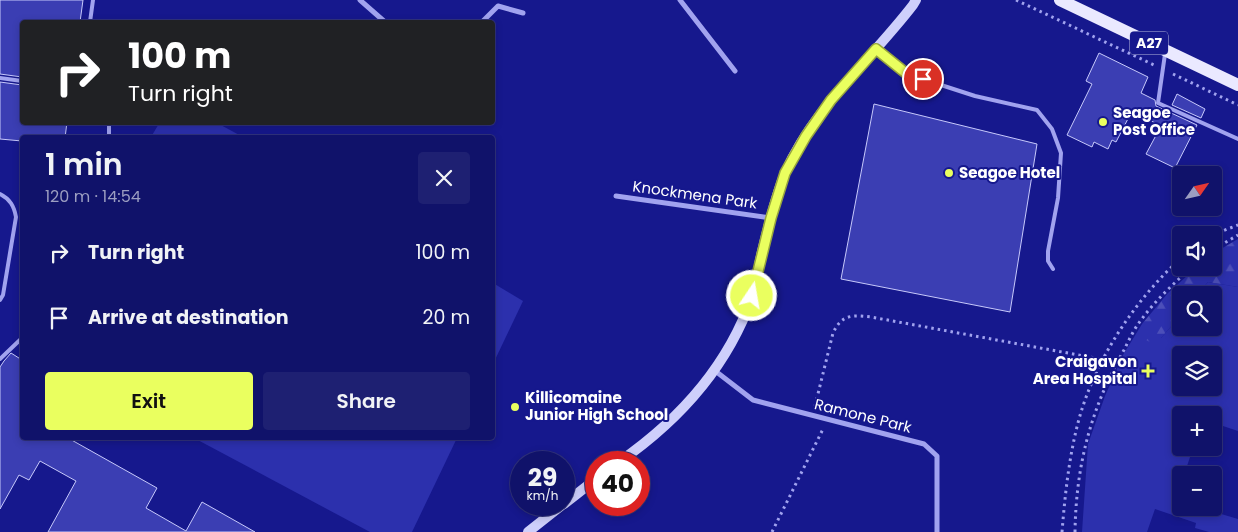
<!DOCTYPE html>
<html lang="en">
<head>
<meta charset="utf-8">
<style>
  :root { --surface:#10126a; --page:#1e2072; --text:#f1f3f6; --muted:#9c9ec1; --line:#30327e; --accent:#eaff5f }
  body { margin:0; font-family:Poppins,sans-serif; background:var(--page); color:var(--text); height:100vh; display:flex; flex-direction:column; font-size:19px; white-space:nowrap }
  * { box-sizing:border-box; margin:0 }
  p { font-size:16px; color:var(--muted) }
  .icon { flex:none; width:28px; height:28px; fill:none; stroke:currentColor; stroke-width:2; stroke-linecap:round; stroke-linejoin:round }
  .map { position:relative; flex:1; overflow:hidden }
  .details { position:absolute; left:20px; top:135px; width:475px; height:305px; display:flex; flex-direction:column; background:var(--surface); border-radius:5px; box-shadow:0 2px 8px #0003,0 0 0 1px var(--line) }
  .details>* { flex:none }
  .banner { position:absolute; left:20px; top:20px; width:475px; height:105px; border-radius:5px; box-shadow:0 2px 8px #0003,0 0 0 1px var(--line); background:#202124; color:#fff; overflow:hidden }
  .needle { width:32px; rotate:56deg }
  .buttons { position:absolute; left:1172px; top:166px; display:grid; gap:10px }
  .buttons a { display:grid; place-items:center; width:50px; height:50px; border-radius:5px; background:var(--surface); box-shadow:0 2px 8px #0003,0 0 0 1px var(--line); font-size:25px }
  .speed { position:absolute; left:510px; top:451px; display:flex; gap:10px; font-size:25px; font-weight:700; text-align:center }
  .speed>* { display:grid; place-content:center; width:65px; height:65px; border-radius:50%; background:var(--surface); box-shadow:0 2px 8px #0003,0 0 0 1px var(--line); line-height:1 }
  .speed small { font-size:12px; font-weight:400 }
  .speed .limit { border:8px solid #d22; background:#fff; color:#111 }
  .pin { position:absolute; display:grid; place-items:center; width:42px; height:42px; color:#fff; margin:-21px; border:2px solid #fff; border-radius:50%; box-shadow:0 1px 5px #0007 }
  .me { position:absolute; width:55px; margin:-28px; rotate:12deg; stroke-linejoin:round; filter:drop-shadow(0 0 4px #0008) }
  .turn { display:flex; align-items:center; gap:18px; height:105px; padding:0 25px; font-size:22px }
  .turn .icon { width:65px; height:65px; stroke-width:2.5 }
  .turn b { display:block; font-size:35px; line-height:42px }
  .round { display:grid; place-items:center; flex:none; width:52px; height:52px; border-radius:5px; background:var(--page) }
  .overview { display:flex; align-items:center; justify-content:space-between; height:85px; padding:0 25px }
  h1 { font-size:30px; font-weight:600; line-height:38px }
  .cta { display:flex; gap:10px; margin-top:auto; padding:10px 25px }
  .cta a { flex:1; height:58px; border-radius:5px; background:var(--accent); color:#111; font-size:20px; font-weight:600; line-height:58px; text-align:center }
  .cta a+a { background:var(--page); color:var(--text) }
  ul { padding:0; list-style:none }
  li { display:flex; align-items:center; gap:15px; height:65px; padding:0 25px }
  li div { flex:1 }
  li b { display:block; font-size:19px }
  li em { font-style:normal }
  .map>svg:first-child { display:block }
  .green { fill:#2c30ad; fill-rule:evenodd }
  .forest { fill:url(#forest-firs) }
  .building { fill:#3b3eb3; stroke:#c7c9fb }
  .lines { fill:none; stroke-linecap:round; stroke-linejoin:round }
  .path { stroke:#a1a3ef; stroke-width:3; stroke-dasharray:2.5 4; stroke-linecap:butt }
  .lane { stroke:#a1a3ef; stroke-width:4 }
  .street { stroke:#a1a3ef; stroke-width:5 }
  .secondary { stroke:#cecffb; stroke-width:10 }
  .primary { stroke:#eae9ff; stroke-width:12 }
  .route-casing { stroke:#98a63e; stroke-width:12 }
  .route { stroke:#eaff5f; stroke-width:9 }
  .poi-dot { fill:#eaff5f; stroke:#16188d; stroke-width:2 }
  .labels { text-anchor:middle; stroke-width:4; stroke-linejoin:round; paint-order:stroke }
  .shield { fill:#16188d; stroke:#b9badd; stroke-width:1 }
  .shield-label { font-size:14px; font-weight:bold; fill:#fff }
  .poi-label { font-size:15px; font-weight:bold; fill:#fff; stroke:#16188d; text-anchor:start }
  .street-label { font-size:15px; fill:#fff; stroke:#16188d }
</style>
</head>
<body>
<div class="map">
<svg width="1238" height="532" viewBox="0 0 1238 532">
  <defs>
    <pattern id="forest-firs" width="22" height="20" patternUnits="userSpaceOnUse" patternTransform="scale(1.25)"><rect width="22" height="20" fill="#2c30ad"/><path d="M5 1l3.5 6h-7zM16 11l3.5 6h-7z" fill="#4c4fb9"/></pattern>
  </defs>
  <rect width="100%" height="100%" fill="#16188d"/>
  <g class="green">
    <polygon points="160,122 217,123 243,137 151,137"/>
    <path d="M1208,282L1238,287V431L1214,423V415H1181V448H1193L1184,475H1181V484L1176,499L1181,501V508H1201L1238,519V532H1209L1195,528L1196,523L1155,509L1147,532H1082L1088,444L1105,396L1123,355L1142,324V337L1161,338L1181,315V328H1214V295H1197ZM1181,355H1214V388H1181Z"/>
    <polygon points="493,283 523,301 493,364"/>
    <polygon points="194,438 457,438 412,532 370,532"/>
  </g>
  <polygon class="forest" points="1238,239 1238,287 1208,282 1197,295 1181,295 1181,315 1161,338 1150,342 1142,338 1142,324 1168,293 1196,268 1214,268 1214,253"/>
  <g class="building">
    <polygon points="0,0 83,0 80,22 22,22 22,77 0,74"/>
    <polygon points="1099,53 1148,77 1141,93 1155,100 1156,106 1197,125 1175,168 1146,154 1161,126 1132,111 1116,142 1112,140 1108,149 1094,142 1092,147 1067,135 1092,84 1086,81"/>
    <polygon points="0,82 22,85 22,122 67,122 65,138 22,138 22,141 0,139"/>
    <polygon points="1177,94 1205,109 1201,118 1172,105"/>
    <polygon points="874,104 1037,144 1010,312 841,279"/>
    <polygon points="11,353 22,360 22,438 68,438 157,488 146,508 186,531 202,502 255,532 48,532 76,481 40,461 29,480 19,475 0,509 0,367 4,361"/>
  </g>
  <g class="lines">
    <g class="path">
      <polyline points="1016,0 1154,65"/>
      <polyline points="1173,74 1238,105"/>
      <polyline points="1212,235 1238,225"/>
      <polyline points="1214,249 1238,235"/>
      <path d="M815,406L833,333C842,314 852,315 871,317L1117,362"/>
      <polyline points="772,532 823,429"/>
      <path d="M1062,532C1065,495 1069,456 1079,419C1096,358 1135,300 1181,258"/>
      <path d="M1075,532C1076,465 1091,408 1124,350C1129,340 1134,329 1141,320C1155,301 1173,284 1191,268"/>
    </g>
    <g class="lane">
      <polyline points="90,22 93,0"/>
      <polyline points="877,49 907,74 975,96 1037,110 1052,129 1061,153 1058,198 1048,251 1048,261 1053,269"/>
      <polyline points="1165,54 1158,103 1238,139"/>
      <polyline points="0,78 22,81"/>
      <polyline points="109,137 109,122"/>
      <path d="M0,194C10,199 14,206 16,217L3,295L0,300"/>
      <polyline points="0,359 22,338"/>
    </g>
    <g class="street">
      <polyline points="360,0 385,22"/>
      <polyline points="680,0 735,71"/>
      <polyline points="482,22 498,6 523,13"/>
      <polyline points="616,196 771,218"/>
      <polyline points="714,370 753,400 924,444 937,456 937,532"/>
    </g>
    <g class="secondary">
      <path d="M619,462C678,421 728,366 752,297C756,285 758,272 760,260C767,231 774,200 785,173C814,107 870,61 913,5L916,0"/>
      <polyline points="564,504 596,479"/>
      <polyline points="528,532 562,505"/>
    </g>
    <polyline class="primary" points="1060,0 1238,85"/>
  </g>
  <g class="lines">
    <g class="route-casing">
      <polyline id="route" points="752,296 771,218 785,173 806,136 831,100 876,49 907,74 923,79"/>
    </g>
    <use href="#route" class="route"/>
  </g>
  <g class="poi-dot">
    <circle cx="1103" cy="122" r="5"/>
    <circle cx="949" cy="173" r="5"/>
    <path d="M1145.5 363.5h5v5h5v5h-5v5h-5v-5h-5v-5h5z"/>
    <circle cx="515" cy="407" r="5"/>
  </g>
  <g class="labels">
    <rect class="shield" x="1130" y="31.5" width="38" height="23" rx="4"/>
    <g class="shield-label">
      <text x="1149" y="48">A27</text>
    </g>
    <g class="poi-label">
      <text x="1113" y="118">Seagoe<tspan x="1113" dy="17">Post Office</tspan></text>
      <text x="959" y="178">Seagoe Hotel</text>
      <text x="1137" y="367" text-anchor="end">Craigavon<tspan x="1137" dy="17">Area Hospital</tspan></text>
      <text x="525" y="403">Killicomaine<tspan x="525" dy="17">Junior High School</tspan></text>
    </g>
    <g class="street-label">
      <text transform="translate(695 195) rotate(8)" y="5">Knockmena Park</text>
      <text transform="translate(863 416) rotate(14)" y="5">Ramone Park</text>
    </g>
  </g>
</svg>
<div class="buttons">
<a><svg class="needle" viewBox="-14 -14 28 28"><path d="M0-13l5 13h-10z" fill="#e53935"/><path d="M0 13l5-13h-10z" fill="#9c9ec1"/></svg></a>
<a><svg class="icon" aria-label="sound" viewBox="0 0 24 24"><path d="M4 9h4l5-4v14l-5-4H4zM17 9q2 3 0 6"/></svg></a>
<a><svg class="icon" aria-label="search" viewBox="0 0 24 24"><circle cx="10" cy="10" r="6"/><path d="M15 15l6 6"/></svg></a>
<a><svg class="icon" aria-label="layers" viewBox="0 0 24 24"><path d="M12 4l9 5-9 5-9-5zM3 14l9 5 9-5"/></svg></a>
<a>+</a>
<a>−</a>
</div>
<div class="speed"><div>29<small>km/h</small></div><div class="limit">40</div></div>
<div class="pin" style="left:923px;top:79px;background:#d93025"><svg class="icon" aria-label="arrive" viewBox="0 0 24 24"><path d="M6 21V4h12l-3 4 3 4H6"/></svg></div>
<svg class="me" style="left:752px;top:296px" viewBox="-20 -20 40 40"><circle r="17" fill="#eaff5f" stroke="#fff" stroke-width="3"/><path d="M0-11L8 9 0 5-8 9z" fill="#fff"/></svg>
<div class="banner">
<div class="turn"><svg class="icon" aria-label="right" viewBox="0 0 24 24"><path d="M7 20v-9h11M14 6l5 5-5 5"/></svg><div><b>100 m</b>Turn right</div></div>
</div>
<section class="details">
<div class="overview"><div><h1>1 min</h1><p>120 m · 14:54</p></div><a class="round"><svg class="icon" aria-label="close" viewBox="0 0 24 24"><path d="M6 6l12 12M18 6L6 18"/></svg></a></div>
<ul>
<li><svg class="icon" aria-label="right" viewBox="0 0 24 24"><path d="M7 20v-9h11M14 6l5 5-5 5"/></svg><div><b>Turn right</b></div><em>100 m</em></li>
<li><svg class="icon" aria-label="arrive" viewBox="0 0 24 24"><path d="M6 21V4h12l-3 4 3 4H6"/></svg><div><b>Arrive at destination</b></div><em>20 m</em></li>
</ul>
<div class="cta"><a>Exit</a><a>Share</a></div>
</section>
</div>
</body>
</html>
